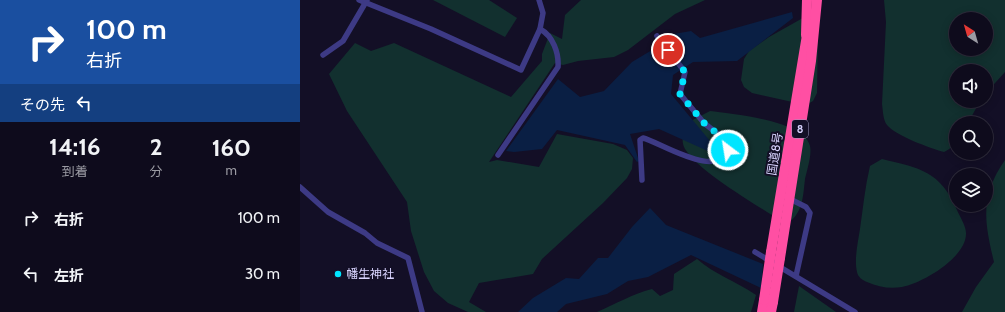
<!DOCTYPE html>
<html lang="ja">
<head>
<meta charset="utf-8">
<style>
  :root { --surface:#0e0b1c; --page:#171425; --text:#f1f3f6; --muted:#9b9ba3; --line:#2e2b3b }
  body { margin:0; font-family:Cabin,"Noto Sans JP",sans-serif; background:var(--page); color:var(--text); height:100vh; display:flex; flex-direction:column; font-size:15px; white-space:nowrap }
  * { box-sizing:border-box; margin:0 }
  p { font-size:13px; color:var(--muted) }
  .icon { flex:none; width:22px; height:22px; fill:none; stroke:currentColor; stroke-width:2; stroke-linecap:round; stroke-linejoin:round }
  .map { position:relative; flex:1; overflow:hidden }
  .side { display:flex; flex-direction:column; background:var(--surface); width:300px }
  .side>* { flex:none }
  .banner { background:#1a4fa0; color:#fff; overflow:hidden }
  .needle { width:26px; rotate:323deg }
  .controls { position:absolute; left:649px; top:12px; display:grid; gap:8px }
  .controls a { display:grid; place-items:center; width:44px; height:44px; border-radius:50%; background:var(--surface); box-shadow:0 2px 10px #0003,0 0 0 1px var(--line); font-size:20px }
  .pin { position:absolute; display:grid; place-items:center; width:34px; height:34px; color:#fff; margin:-17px; border:2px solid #fff; border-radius:50%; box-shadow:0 1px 4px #0007 }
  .me { position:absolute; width:44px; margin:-22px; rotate:329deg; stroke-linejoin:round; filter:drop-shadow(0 0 3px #0008) }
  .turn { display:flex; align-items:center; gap:14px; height:84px; padding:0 20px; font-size:18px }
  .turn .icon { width:52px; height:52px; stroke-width:2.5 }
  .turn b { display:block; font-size:28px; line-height:34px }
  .then { display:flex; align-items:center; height:38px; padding:0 20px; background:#0003; gap:8px; font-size:15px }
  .eta { display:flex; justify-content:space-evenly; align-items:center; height:68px; text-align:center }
  .eta b { font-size:24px; font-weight:700; line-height:28px }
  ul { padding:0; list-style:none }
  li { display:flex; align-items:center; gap:12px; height:56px; padding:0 20px }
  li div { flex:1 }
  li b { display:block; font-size:15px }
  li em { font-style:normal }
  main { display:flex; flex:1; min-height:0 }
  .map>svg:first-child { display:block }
  .green { fill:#12302f; fill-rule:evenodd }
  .water { fill:#0a1f44 }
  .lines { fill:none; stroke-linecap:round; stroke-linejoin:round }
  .street { stroke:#3d3a85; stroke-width:5.5 }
  .highway { stroke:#ff4fa3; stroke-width:10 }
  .highway-bridge { stroke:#ff4fa3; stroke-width:10 }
  .route { stroke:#00e5ff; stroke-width:7; stroke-dasharray:0 12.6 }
  .poi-dot { fill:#00e5ff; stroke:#130f26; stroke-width:1.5 }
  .labels { text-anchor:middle; stroke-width:4; stroke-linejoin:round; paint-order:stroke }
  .shield { fill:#130f26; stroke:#9e99be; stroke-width:1 }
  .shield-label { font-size:11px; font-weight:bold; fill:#d9d4ff }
  .street-label { font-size:12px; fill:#d9d4ff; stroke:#130f26 }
  .poi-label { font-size:12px; fill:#d9d4ff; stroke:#130f26; text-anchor:start }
</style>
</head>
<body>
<main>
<section class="side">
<div class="banner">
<div class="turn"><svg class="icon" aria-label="right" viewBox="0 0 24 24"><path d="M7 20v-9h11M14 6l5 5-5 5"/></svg><div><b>100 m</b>右折</div></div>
<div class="then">その先<svg class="icon" aria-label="left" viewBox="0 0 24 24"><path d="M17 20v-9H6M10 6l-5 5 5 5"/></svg></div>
</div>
<div class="eta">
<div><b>14:16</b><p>到着</p></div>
<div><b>2</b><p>分</p></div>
<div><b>160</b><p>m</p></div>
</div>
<ul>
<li><svg class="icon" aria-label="right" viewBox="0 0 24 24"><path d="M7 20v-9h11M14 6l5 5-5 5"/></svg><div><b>右折</b></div><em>100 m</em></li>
<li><svg class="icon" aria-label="left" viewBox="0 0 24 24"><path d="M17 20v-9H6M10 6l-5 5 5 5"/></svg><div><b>左折</b></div><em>30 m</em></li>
</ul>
</section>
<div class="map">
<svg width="705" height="312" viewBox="0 0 705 312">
  <rect width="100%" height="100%" fill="#130f26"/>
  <g class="green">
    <polygon points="133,0 189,0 217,18 205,37"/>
    <polygon points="281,0 405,0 375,14 328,50 314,57 278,61 263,65 255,63 189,162 197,160 239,167 257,134 313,144 327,150 333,158 332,169 327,178 303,203 242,259 233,274 179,283 169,302 186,312 168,312 148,303 134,291 124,272 111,231 107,202 47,111 29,74 55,43 71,51 94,43 211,97 242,61 242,54 250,33 262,39 265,15"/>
    <path d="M584,0H705V72L686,93V71H656V101H680L668,123H656C656,137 658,146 644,152C630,148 596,136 587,125C583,120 583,111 582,104L586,22ZM656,19H686V49H656Z"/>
    <polygon points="510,14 518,27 517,93 513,101 506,105 452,93 444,87 441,80 444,59 449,51 469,37"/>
    <path d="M410,111C432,114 504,120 510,146C512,155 507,170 505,179C503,196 503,213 488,223H484C459,206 400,173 385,149C380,140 384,132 387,123Z"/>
    <path d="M582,159C620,168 640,171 657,210C660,217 666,226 666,233C667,257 623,283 602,287C589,289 579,287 567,282C562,280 558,277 557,272C554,259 558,242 560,229C563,208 565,187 570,166Z"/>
    <path d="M705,160V312H662L676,287L694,262C684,221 680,196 705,160Z"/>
    <path d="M397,259C414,274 437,282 456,295L451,312H297C315,304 333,294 352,289L360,296L373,290L374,274Z"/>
    <polygon points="499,286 536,312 494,312"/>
  </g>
  <g class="water">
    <polygon points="492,12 493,18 437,61 393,62 373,75 371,94 415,147 410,152 359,129 330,134 339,161 337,162 325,145 257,130 242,149 214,152 206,151 258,79 280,97 304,91 332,62 352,50 368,35 391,31 400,38"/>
    <polygon points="350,208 366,225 463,264 461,288 391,255 348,277 328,281 307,294 266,304 257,312 218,312 233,298 266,278 279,279 298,258 308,258 332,227"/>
  </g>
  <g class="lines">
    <g class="street">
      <polyline points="59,0 131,29 221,70 240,29 243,13 239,0"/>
      <polyline points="23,55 43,41 67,0"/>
      <path d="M198,155L258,67C259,53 253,36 240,29"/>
      <path d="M342,180L340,140L343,138C360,142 423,184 429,145L423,138L404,123L380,94L385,72L357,36"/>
      <polyline points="0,187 28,212 65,233 77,243 108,258 122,312"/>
      <polyline points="490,199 506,207 510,213 496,276"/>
      <polyline points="455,252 555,312"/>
    </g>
    <g class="highway">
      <polyline points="506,35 507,0"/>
      <polyline points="471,252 508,29"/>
      <polyline points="480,258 511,61 517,0"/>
      <polyline points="462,312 464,300"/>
      <polyline points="471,312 473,302"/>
    </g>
    <g class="highway-bridge">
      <polyline points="464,300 471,252"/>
      <polyline points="473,302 480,258"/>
    </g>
  </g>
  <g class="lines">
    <polyline class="route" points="368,50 385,72 380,94 404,123 423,138 429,145 428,150"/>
  </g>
  <circle class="poi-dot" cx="38" cy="274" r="4"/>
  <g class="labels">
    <rect class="shield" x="492" y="120" width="16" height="18" rx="3"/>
    <g class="shield-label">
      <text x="500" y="133">8</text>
    </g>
    <g class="street-label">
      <text transform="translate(475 154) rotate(-81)" y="4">国道8号</text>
    </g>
    <g class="poi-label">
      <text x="46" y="278">幡生神社</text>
    </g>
  </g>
</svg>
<div class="controls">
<a><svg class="needle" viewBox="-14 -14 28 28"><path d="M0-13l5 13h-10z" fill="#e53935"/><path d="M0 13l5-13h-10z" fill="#9b9ba3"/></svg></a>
<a><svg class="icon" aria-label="sound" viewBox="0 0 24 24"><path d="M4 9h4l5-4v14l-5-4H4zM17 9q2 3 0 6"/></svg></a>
<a><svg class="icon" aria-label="search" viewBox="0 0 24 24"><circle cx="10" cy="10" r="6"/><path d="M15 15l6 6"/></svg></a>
<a><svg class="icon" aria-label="layers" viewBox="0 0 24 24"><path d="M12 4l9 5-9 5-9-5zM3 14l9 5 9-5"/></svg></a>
</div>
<div class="pin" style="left:368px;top:50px;background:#d93025"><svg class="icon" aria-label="arrive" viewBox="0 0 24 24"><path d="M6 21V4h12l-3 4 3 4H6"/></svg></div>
<svg class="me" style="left:428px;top:150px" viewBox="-20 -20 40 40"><circle r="17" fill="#00e5ff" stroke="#fff" stroke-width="3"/><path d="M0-11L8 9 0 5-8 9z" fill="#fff"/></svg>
</div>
</main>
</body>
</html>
